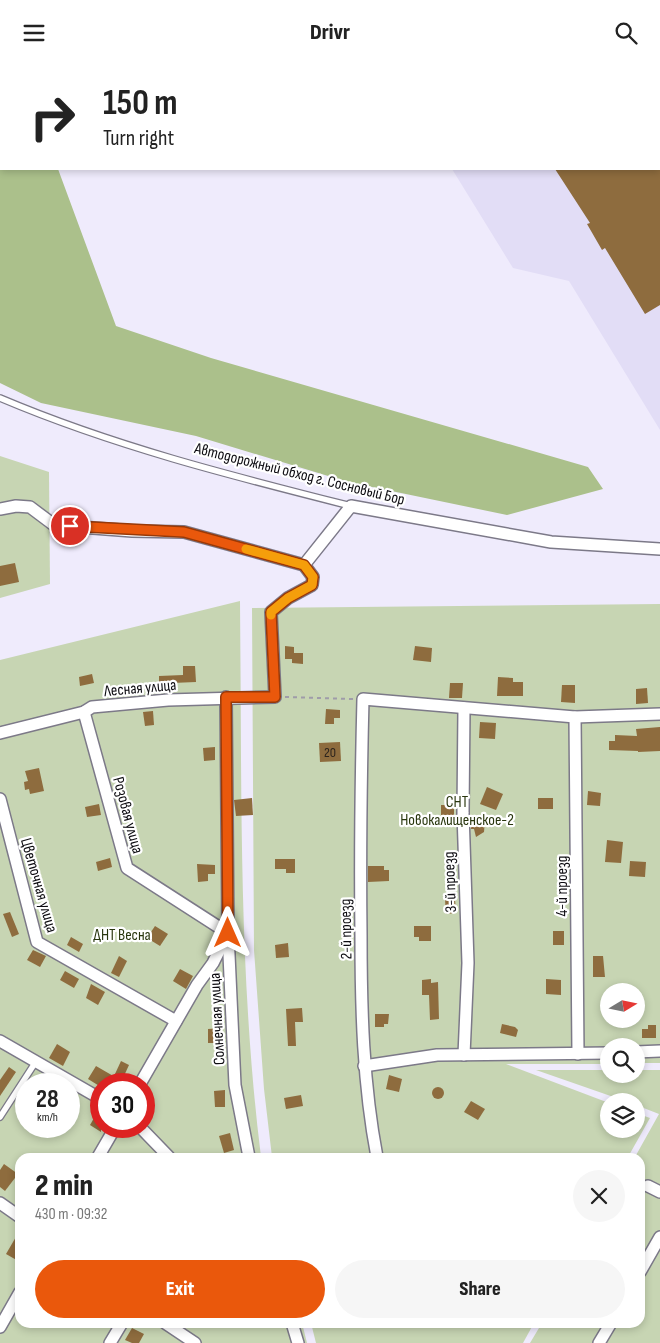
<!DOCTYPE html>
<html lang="en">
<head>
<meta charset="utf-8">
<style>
  :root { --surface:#fff; --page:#f6f6f6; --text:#222; --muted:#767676; --accent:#ea580c }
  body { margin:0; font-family:"Sofia Sans Condensed",sans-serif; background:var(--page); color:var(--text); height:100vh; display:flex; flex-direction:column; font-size:19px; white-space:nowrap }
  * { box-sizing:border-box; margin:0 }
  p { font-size:16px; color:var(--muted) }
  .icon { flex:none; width:28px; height:28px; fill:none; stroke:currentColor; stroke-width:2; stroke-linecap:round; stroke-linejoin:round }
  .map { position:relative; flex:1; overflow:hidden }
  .side { position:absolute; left:15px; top:1088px; width:630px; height:175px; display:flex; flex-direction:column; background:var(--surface); border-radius:15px; box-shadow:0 2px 8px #0003 }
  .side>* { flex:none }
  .hud { position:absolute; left:0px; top:0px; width:660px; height:105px; box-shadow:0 2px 8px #0003; background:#fff; color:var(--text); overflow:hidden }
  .needle { width:32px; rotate:80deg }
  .buttons { position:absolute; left:600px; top:918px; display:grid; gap:10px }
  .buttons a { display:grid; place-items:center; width:45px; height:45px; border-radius:50%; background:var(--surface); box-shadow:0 2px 8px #0003; font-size:25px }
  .speed { position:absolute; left:15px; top:1008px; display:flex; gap:10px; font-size:25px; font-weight:700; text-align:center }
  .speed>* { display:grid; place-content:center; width:65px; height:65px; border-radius:50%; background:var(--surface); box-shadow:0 2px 8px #0003; line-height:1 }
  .speed small { font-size:12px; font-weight:400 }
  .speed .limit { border:8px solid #d22; background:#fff; color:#111 }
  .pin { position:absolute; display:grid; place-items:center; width:42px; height:42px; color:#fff; margin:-21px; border:2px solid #fff; border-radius:50%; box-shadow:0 1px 5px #0007 }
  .me { position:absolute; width:55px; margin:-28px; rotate:0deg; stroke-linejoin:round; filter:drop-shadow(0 0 4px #0008) }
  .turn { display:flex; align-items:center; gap:18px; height:105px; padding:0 20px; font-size:22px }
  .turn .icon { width:65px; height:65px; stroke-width:2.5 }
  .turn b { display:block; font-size:35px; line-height:42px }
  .round { display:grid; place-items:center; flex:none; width:52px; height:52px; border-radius:26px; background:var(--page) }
  .head { display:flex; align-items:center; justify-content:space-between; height:85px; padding:0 20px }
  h1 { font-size:30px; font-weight:800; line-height:38px }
  .button { display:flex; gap:10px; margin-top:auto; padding:10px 20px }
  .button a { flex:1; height:58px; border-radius:30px; background:var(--accent); color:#fff; font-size:20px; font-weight:800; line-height:58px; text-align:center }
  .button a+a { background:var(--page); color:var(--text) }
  header { display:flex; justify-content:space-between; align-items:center; height:65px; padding:0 20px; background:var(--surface); font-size:22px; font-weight:800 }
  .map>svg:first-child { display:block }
  .built { fill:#e2ddf6 }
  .green { fill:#c7d5b3; fill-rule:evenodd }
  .forest { fill:#abc08b }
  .building { fill:#8e6c3e }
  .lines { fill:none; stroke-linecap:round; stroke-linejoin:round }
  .service-casing { stroke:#7c7988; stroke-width:8 }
  .minor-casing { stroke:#7c7988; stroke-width:14 }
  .path { stroke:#9f9ca9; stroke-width:2; stroke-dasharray:4 4; stroke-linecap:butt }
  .service { stroke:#fff; stroke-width:5.5 }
  .minor { stroke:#fff; stroke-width:11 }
  .route-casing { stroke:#983908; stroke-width:12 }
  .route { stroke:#ea580c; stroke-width:9 }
  .slow { stroke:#f59e0b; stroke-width:9 }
  .labels { text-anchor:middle; stroke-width:4.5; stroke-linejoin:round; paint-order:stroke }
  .number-label { font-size:14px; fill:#2c231c }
  .street-label { font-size:16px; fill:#0c0b10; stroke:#fff }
  .park-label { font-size:16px; fill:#29360e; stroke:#fff }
</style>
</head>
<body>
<header><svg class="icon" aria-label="menu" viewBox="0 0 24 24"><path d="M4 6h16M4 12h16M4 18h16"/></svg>Drivr<svg class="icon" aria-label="search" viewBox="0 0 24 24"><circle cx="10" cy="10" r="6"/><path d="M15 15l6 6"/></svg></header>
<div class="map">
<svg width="660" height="1278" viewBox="0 0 660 1278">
  <rect width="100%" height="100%" fill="#efebfc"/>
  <polygon class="built" points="388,0 660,0 660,365 569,216 513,203 452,104 659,104 659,1"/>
  <g class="green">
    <polygon points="0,391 49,407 50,519 0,533"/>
    <path d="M240,536C242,722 238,908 261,1092H20V1258H302L307,1278H0V595ZM26,1019H69V1061H26ZM101,1019H144V1061H101Z"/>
    <path d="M660,539V998H636V981H609V999H506L609,1038V1064H636V1048L650,1053L628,1092H272L264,1024L254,885L252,543ZM609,926H636V954H609Z"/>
    <polygon points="536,1005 609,1005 609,1009 636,1009 636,1005 660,1005 660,1278 530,1278 542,1258 640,1258 640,1092 635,1092 659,1049 636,1040 636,1036 625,1036"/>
    <polygon points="311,1258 534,1258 523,1278 316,1278"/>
  </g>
  <polygon class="forest" points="0,0 15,1 1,1 1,104 58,104 116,261 211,293 588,402 603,424 507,450 348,417 196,371 41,338 0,318"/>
  <g class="building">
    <polygon points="555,104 660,104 660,240 645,249 605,183 602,185 587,159 590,158"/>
    <polygon points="15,498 19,517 0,521 0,501"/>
    <polygon points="285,581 294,582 294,588 303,588 303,599 292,598 292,594 285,594"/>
    <polygon points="415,581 432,583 431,597 413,595"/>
    <polygon points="183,601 195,601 196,617 172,618 172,623 163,624 163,618 159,618 159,611 183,610"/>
    <polygon points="92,609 94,618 80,621 79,612"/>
    <polygon points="498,612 513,613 513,617 523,617 523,631 497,631"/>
    <polygon points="450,618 463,618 462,633 449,633"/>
    <polygon points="562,620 575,620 575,638 561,637"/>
    <polygon points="647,623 648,638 636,639 636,624"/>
    <polygon points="326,644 340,645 340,653 334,653 334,659 325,659"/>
    <polygon points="153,646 154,660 145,661 143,647"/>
    <polygon points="480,657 496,658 495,674 479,673"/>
    <polygon points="660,662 660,686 638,687 638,686 609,685 609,676 615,676 615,670 637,671 636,664"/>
    <polygon points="340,677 341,696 320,697 319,678"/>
    <polygon points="215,682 215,695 204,696 203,683"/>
    <polygon points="39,703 44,726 30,729 29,724 25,725 24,717 28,716 25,706"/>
    <polygon points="487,722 503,729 496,745 480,739"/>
    <polygon points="588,726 601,728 600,741 587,740"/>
    <polygon points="252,733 253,750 236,751 234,735"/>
    <rect x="538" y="733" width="15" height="11"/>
    <polygon points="99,739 101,750 87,752 85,742"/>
    <rect x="441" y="740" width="13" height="10"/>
    <polygon points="485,755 484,767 476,772 474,764 471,764 471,756"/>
    <polygon points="607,775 623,777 621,798 605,797"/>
    <polygon points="110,793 112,802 98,806 96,797"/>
    <polygon points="275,794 295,794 295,808 286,808 286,804 275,804"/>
    <polygon points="630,796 646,797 645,812 629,811"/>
    <polygon points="197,799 215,800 215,809 208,809 208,816 198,817"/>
    <polygon points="368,801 384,801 384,805 389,805 389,816 368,817"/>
    <polygon points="445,834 455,834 456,848 446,849"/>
    <polygon points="10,847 19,869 12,872 3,849"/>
    <polygon points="155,861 168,869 160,881 147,873"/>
    <polygon points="414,861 431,861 431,876 419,876 419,872 414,872"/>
    <rect x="553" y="866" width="11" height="14"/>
    <polygon points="71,872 83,879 79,887 67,880"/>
    <polygon points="288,878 289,892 276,893 275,880"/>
    <polygon points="33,885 46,891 40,902 27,895"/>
    <polygon points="119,891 127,896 119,912 111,908"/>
    <polygon points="593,891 603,891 605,912 593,912"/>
    <polygon points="180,904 193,911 186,924 173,916"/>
    <polygon points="65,906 79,914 74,923 60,915"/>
    <polygon points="431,914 431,918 438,917 439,954 430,955 429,930 422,930 422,915"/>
    <polygon points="546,914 561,915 561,930 546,929"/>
    <polygon points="91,919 105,927 98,940 86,933"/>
    <polygon points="302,943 303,957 295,957 296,981 288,981 286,944"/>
    <polygon points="375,949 389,949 388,959 384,959 384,962 375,962"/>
    <polygon points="502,959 515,962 518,965 516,972 500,968"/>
    <polygon points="648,960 656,960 656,973 642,973 642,964 648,964"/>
    <polygon points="222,963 222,978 208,978 208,964"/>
    <polygon points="57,979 70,987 63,1001 49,993"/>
    <polygon points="121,996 129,1000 123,1013 115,1009"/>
    <polygon points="96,1001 115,1012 111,1019 101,1019 101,1022 88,1014"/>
    <polygon points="9,1002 16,1007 0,1031 0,1015"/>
    <polygon points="389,1010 402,1014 399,1027 386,1024"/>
    <circle cx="438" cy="1028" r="6"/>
    <polygon points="225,1025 225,1042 215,1042 214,1026"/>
    <polygon points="301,1030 303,1041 286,1044 284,1033"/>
    <polygon points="471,1036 485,1044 478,1055 464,1047"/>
    <polygon points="101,1041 101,1067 90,1060"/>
    <polygon points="230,1068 234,1085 224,1088 219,1071"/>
    <polygon points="4,1099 18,1109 5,1126 0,1122 0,1105"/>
    <polygon points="20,1165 20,1197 6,1189"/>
    <polygon points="132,1263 144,1269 139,1278 132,1278 125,1275"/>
  </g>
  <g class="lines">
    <g class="service-casing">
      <g id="service">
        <polyline points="638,0 639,1"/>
        <polyline points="659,33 660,35"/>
        <path d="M0,333C113,381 232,411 351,441"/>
        <polyline points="0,1052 35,998"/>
      </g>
    </g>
    <g class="minor-casing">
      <g id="minor">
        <polyline points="0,444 16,441 30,442 54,460 132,466 184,467 304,500"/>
        <polyline points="304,500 351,441 551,477 660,484"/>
        <polyline points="226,632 228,868 235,1020 249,1092"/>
        <polyline points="464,643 463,748 468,898 464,990"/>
        <polyline points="84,647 127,803 228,868 213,898 197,920 140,1019"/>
        <polyline points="575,652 578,989"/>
        <polyline points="0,668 84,647 92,642 168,635 275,632 271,547 288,533 312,520 313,512 304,500"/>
        <polyline points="0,734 37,877 176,956"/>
        <polyline points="0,976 101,1034"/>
        <polyline points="636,987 660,986"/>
        <polyline points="364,1001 437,990 609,988"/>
        <polyline points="139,1061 169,1092"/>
        <polyline points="98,1092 116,1061"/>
        <path d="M377,1092C363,1019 361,944 361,870C360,791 361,713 363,634L575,652L660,649"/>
        <polyline points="648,1121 660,1127"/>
        <polyline points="0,1138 20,1152"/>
        <polyline points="640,1207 660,1172"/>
        <polyline points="165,1258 195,1278"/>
        <polyline points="292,1258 298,1278"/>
        <polyline points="0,1262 20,1227"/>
        <polyline points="110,1278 122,1258"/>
        <polyline points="599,1278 611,1258"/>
      </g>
    </g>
    <polyline class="path" points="285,632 353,634"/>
    <use href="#service" class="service"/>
    <use href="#minor" class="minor"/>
  </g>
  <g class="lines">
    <g class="route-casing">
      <polyline id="route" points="70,461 184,467 304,500 313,512 312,520 288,533 271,547 275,632 226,632 228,868"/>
    </g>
    <use href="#route" class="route"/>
    <polyline class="slow" points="246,484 304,500 313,512 312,520 288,533 271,547 271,550"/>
  </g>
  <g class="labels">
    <g class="number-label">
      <text x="330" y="692">20</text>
    </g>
    <g class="street-label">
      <text transform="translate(300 408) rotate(14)" y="6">Автодорожный обход г. Сосновый Бор</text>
      <text transform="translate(140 622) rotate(-5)" y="6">Лесная улица</text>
      <text transform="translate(129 750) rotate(75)" y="6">Розовая улица</text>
      <text transform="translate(449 817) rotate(-92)" y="6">3-й проезд</text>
      <text transform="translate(40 820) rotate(74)" y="6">Цветочная улица</text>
      <text transform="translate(561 821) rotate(-90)" y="6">4-й проезд</text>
      <text transform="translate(345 864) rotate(-91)" y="6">2-й проезд</text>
      <text transform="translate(216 954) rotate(-93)" y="6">Солнечная улица</text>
    </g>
    <g class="park-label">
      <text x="457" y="742">СНТ<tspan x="457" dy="18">Новокалищенское-2</tspan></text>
      <text x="122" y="875">ДНТ Весна</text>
    </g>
  </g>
</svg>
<div class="buttons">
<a><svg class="needle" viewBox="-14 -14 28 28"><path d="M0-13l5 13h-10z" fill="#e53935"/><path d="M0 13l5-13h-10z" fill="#767676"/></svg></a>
<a><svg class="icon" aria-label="search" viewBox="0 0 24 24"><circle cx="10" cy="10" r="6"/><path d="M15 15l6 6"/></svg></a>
<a><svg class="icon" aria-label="layers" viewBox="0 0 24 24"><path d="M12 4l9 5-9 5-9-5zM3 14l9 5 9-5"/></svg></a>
</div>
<div class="speed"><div>28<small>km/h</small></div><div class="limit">30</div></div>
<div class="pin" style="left:70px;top:461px;background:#d93025"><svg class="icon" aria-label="arrive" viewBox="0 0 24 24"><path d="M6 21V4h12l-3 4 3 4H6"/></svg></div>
<svg class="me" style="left:228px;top:868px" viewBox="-20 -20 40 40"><path d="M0-17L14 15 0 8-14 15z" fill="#ea580c" stroke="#fff" stroke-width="4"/></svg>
<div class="hud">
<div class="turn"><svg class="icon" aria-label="right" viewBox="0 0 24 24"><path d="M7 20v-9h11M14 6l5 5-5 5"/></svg><div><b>150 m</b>Turn right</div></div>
</div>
<section class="side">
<div class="head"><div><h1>2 min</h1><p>430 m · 09:32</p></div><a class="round"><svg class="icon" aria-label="close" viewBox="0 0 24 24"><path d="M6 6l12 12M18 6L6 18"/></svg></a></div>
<div class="button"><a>Exit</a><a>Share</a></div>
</section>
</div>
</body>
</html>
